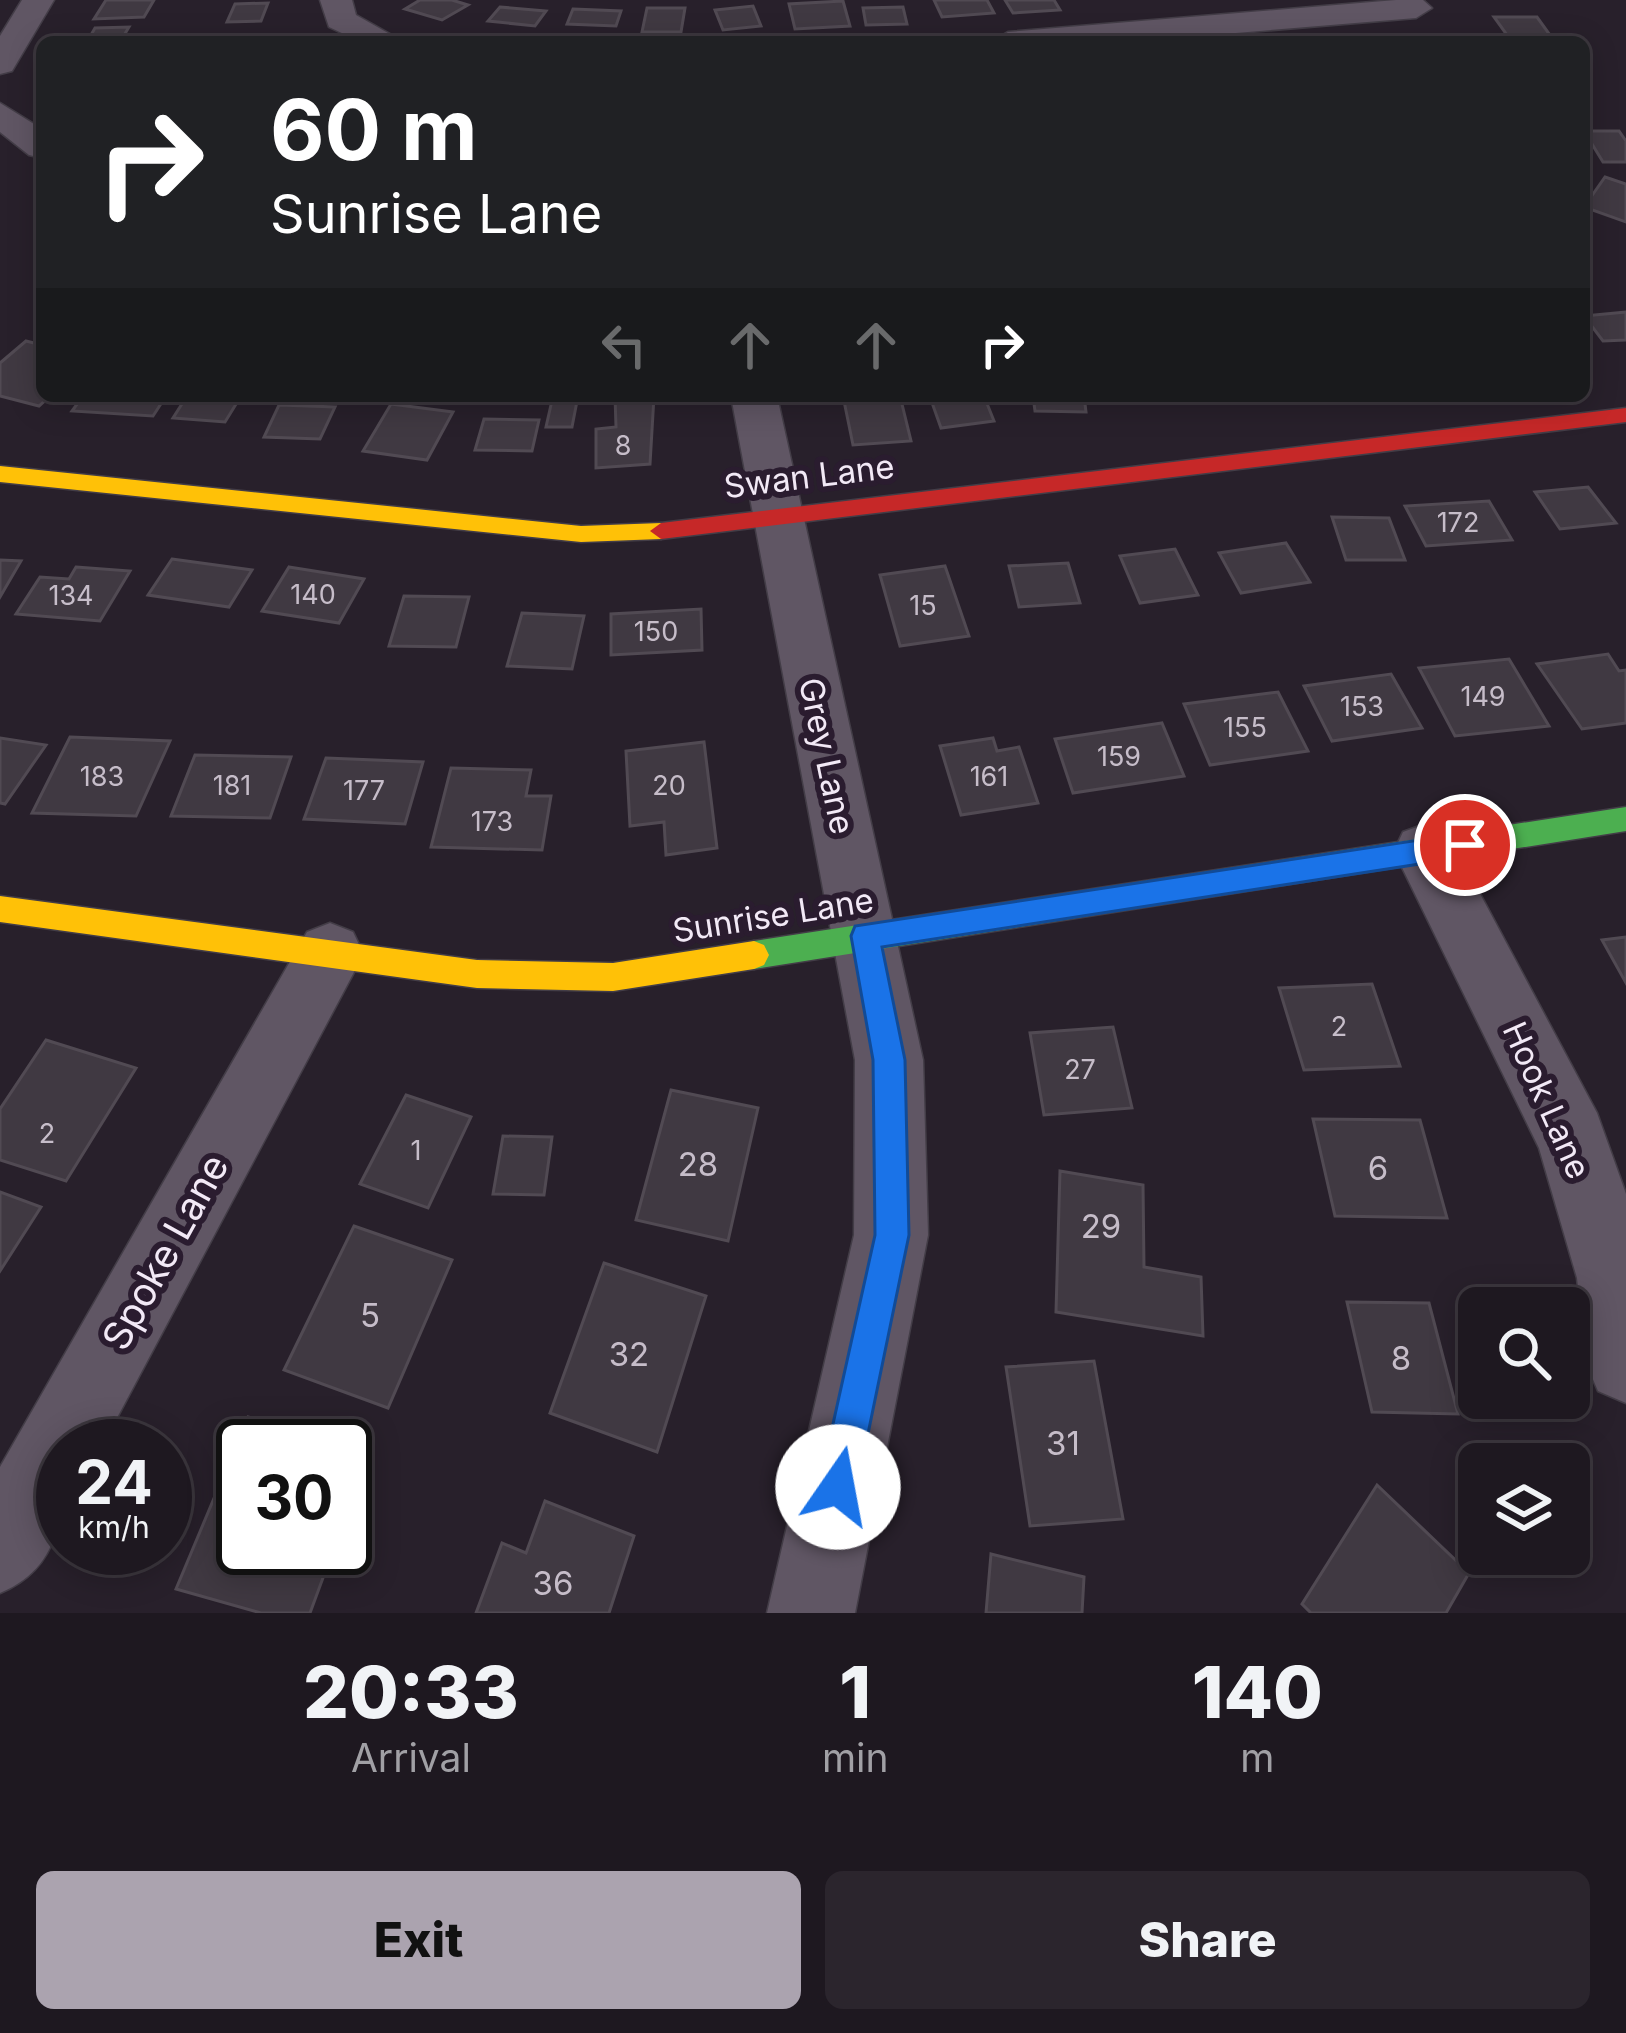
<!DOCTYPE html>
<html lang="en">
<head>
<meta charset="utf-8">
<style>
  :root { --surface:#1e1820; --page:#2b252d; --text:#f1f3f6; --muted:#a1a0a5; --line:#3c373e; --accent:#aba3af }
  body { margin:0; font-family:Inter,sans-serif; background:var(--page); color:var(--text); height:100vh; display:flex; flex-direction:column; font-size:45px; white-space:nowrap }
  * { box-sizing:border-box; margin:0 }
  p { font-size:39px; color:var(--muted) }
  .icon { flex:none; width:66px; height:66px; fill:none; stroke:currentColor; stroke-width:2; stroke-linecap:round; stroke-linejoin:round }
  .map { position:relative; height:1613px; overflow:hidden }
  .sheet { display:flex; flex-direction:column; background:var(--surface); flex:1 }
  .sheet>* { flex:none }
  .top-card { position:absolute; left:36px; top:36px; width:1554px; height:366px; border-radius:18px; box-shadow:0 6px 30px #0003,0 0 0 3px var(--line); background:#202124; color:#fff; overflow:hidden }
  .tools { position:absolute; left:1458px; top:1287px; display:grid; gap:24px }
  .tools a { display:grid; place-items:center; width:132px; height:132px; border-radius:18px; background:var(--surface); box-shadow:0 6px 30px #0003,0 0 0 3px var(--line); font-size:60px }
  .speed { position:absolute; left:36px; top:1419px; display:flex; gap:24px; font-size:60px; font-weight:700; text-align:center }
  .speed>* { display:grid; place-content:center; width:156px; height:156px; border-radius:50%; background:var(--surface); box-shadow:0 6px 30px #0003,0 0 0 3px var(--line); line-height:1 }
  .speed small { font-size:30px; font-weight:400 }
  .speed .limit { border:6px solid #111; border-radius:18px; background:#fff; color:#111 }
  .pin { position:absolute; display:grid; place-items:center; width:102px; height:102px; color:#fff; margin:-51px; border:6px solid #fff; border-radius:50%; box-shadow:0 3px 12px #0007 }
  .me { position:absolute; width:132px; margin:-66px; rotate:12deg; stroke-linejoin:round; filter:drop-shadow(0 0 9px #0008) }
  .turn { display:flex; align-items:center; gap:42px; height:252px; padding:0 36px; font-size:54px }
  .turn .icon { width:156px; height:156px; stroke-width:2.5 }
  .turn b { display:block; font-size:84px; line-height:102px }
  .lanes { display:flex; align-items:center; height:114px; padding:0 36px; background:#0003; justify-content:center; gap:60px; direction:ltr }
  .lanes .off { opacity:.35 }
  .eta { display:flex; justify-content:space-evenly; align-items:center; height:204px; text-align:center }
  .eta b { font-size:72px; font-weight:800; line-height:84px }
  .button { display:flex; gap:24px; margin-top:auto; padding:24px 36px }
  .button a { flex:1; height:138px; border-radius:18px; background:var(--accent); color:#111; font-size:48px; font-weight:800; line-height:138px; text-align:center }
  .button a+a { background:var(--page); color:var(--text) }
  .map>svg:first-child { display:block }
  .building { fill:#403942; stroke:#514a53; stroke-width:3 }
  .lines { fill:none; stroke-linecap:round; stroke-linejoin:round }
  .street-casing { stroke:#433d47; stroke-width:3 }
  .fast-casing { stroke:#433d47; stroke-width:3 }
  .slow-casing { stroke:#433d47; stroke-width:3 }
  .jam-casing { stroke:#433d47; stroke-width:3 }
  .street { fill:#605664; fill-rule:evenodd }
  .fast { fill:#4caf50; fill-rule:evenodd }
  .slow { fill:#ffc107; fill-rule:evenodd }
  .jam { fill:#c62828; fill-rule:evenodd }
  .route { fill:#1a73e8; stroke:#114b97; stroke-width:3 }
  .labels { text-anchor:middle; stroke-width:12; stroke-linejoin:round; paint-order:stroke }
  .number-label { font-size:27px; fill:#c6bdc9 }
  .street-label { font-size:33px; fill:#f2e9f6; stroke:#2a1c2f }
  .near-number-label { font-size:33px; fill:#c6bdc9 }
  .near-street-label { font-size:39px; fill:#f2e9f6; stroke:#2a1c2f }
</style>
</head>
<body>
<div class="map">
<svg width="1626" height="1613" viewBox="0 0 1626 1613">
  <rect width="100%" height="100%" fill="#28202b"/>
  <g class="building">
    <polygon points="106,0 154,0 144,17 94,19"/>
    <polygon points="420,0 452,0 468,5 442,20 405,9"/>
    <polygon points="934,0 987,0 994,13 942,17"/>
    <polygon points="1005,0 1054,0 1060,10 1013,13"/>
    <polygon points="843,1 850,26 795,29 789,4"/>
    <polygon points="268,3 261,21 227,22 235,4"/>
    <polygon points="753,6 761,26 723,30 715,10"/>
    <polygon points="500,7 546,11 535,26 488,21"/>
    <polygon points="903,7 907,24 866,25 863,8"/>
    <polygon points="647,8 685,8 681,32 642,32"/>
    <polygon points="573,9 621,11 616,26 567,24"/>
    <polygon points="1494,17 1537,17 1555,42 1512,42"/>
    <polygon points="129,27 120,42 87,42 95,28"/>
    <polygon points="1584,131 1619,131 1626,141 1626,162 1603,162"/>
    <polygon points="1605,177 1626,184 1626,222 1584,207"/>
    <polygon points="1626,312 1626,340 1603,341 1584,316"/>
    <polygon points="26,341 42,345 42,396 50,396 39,406 0,396 0,363"/>
    <polygon points="83,396 166,396 153,416 72,411"/>
    <polygon points="187,396 241,396 225,422 173,418"/>
    <polygon points="553,396 578,396 572,427 546,427"/>
    <polygon points="615,396 654,396 650,464 596,468 596,429 616,427"/>
    <polygon points="843,396 900,396 911,441 853,445"/>
    <polygon points="984,396 994,421 941,428 930,397"/>
    <polygon points="1033,396 1084,396 1086,412 1035,411"/>
    <polygon points="391,404 453,412 427,460 363,451"/>
    <polygon points="279,405 335,407 320,439 264,437"/>
    <polygon points="484,419 539,420 532,451 475,450"/>
    <polygon points="1588,487 1616,523 1560,529 1535,492"/>
    <polygon points="1489,501 1512,540 1426,546 1405,506"/>
    <polygon points="1332,517 1389,518 1405,560 1346,560"/>
    <polygon points="1286,543 1310,582 1241,593 1219,553"/>
    <polygon points="1175,549 1198,595 1140,603 1120,556"/>
    <polygon points="172,559 252,570 229,607 148,595"/>
    <polygon points="0,560 21,561 0,597"/>
    <polygon points="1068,563 1080,603 1019,607 1009,566"/>
    <polygon points="945,566 969,636 900,646 880,575"/>
    <polygon points="76,567 130,571 100,621 16,614 40,577 69,579"/>
    <polygon points="289,567 364,579 339,623 262,611"/>
    <polygon points="404,596 469,597 456,647 389,646"/>
    <polygon points="701,609 702,650 611,655 611,614"/>
    <polygon points="522,613 584,616 572,669 507,666"/>
    <polygon points="1608,654 1619,671 1626,670 1626,723 1582,729 1537,664"/>
    <polygon points="1509,659 1549,726 1455,736 1419,668"/>
    <polygon points="1391,674 1422,728 1332,741 1304,686"/>
    <polygon points="1278,692 1308,751 1210,765 1184,704"/>
    <polygon points="1162,723 1184,776 1073,793 1055,739"/>
    <polygon points="70,737 170,741 136,816 32,813"/>
    <polygon points="0,738 46,745 5,804 0,803"/>
    <polygon points="993,738 997,751 1019,747 1038,803 961,815 940,746"/>
    <polygon points="704,742 717,848 666,855 664,822 630,826 626,751"/>
    <polygon points="195,755 291,757 270,818 171,816"/>
    <polygon points="326,758 423,762 405,824 304,819"/>
    <polygon points="451,768 531,770 526,796 551,796 542,850 431,847"/>
    <polygon points="1626,937 1626,983 1602,940"/>
    <polygon points="1372,984 1400,1066 1304,1070 1279,988"/>
    <polygon points="1113,1027 1132,1108 1044,1115 1030,1033"/>
    <polygon points="46,1040 136,1068 66,1181 0,1160 0,1109"/>
    <polygon points="671,1090 758,1108 728,1241 636,1220"/>
    <polygon points="406,1095 471,1117 428,1208 360,1184"/>
    <polygon points="1313,1119 1420,1120 1447,1218 1335,1216"/>
    <polygon points="503,1136 552,1137 544,1195 493,1194"/>
    <polygon points="1060,1171 1143,1185 1144,1267 1201,1277 1203,1336 1056,1312"/>
    <polygon points="0,1192 41,1207 0,1271"/>
    <polygon points="354,1226 452,1260 388,1408 284,1370"/>
    <polygon points="604,1263 706,1296 657,1452 550,1413"/>
    <polygon points="1347,1302 1429,1303 1458,1414 1372,1412"/>
    <polygon points="1094,1361 1123,1519 1030,1526 1006,1367"/>
    <polygon points="248,1417 369,1449 345,1516 345,1446 243,1446 243,1548 334,1548 310,1613 261,1613 176,1589"/>
    <polygon points="1377,1485 1469,1573 1446,1613 1311,1613 1302,1604"/>
    <polygon points="545,1501 634,1536 609,1613 476,1613 502,1543 526,1553"/>
    <polygon points="991,1554 1084,1577 1082,1613 986,1613"/>
  </g>
  <g class="lines">
    <g class="street-casing">
      <g id="street">
        <polygon points="22,0 54,0 12,71 0,74 0,36"/>
        <polygon points="320,0 352,0 356,15 404,42 361,42 329,27"/>
        <polygon points="1396,0 1423,0 1432,8 1416,18 1127,42 991,42 1008,32"/>
        <polygon points="0,103 42,129 42,158 29,155 0,132"/>
        <polygon points="731,396 777,396 923,1060 928,1235 855,1613 767,1613 854,1235 855,1060"/>
        <polygon points="1425,824 1447,832 1597,1113 1626,1194 1626,1403 1598,1391 1586,1363 1577,1278 1539,1148 1394,851 1403,832"/>
        <path d="M330,923L353,932L363,953L353,974L102,1446H63C63,1507 65,1566 0,1593V1467L307,932Z"/>
      </g>
    </g>
    <g class="fast-casing">
      <polygon id="fast" points="1626,807 1626,831 754,969 744,965 739,955 744,945 754,941"/>
    </g>
    <g class="slow-casing">
      <g id="slow">
        <polygon points="0,466 581,526 661,523 672,531 661,539 581,542 0,482"/>
        <polygon points="0,896 477,960 613,963 754,941 764,945 769,955 764,965 754,969 613,991 477,988 0,922"/>
      </g>
    </g>
    <g class="jam-casing">
      <polygon id="jam" points="1626,408 1626,422 661,539 650,531 661,523"/>
    </g>
    <use href="#street" class="street"/>
    <use href="#fast" class="fast"/>
    <use href="#slow" class="slow"/>
    <use href="#jam" class="jam"/>
  </g>
  <polygon class="route" points="1465,833 1479,845 1465,857 882,947 905,1060 909,1235 857,1487 851,1501 838,1506 824,1501 819,1487 875,1235 873,1060 851,936 855,926"/>
  <g class="labels">
    <g class="number-label">
      <text x="623" y="455">8</text>
      <text x="1458" y="532">172</text>
      <text x="313" y="604">140</text>
      <text x="71" y="605">134</text>
      <text x="923" y="615">15</text>
      <text x="656" y="641">150</text>
      <text x="1483" y="706">149</text>
      <text x="1362" y="716">153</text>
      <text x="1245" y="737">155</text>
      <text x="1119" y="766">159</text>
      <text x="102" y="786">183</text>
      <text x="989" y="786">161</text>
      <text x="232" y="795">181</text>
      <text x="669" y="795">20</text>
      <text x="364" y="800">177</text>
      <text x="492" y="831">173</text>
      <text x="1339" y="1036">2</text>
      <text x="1080" y="1079">27</text>
      <text x="47" y="1143">2</text>
      <text x="416" y="1160">1</text>
    </g>
    <g class="street-label">
      <text transform="translate(809 476) rotate(-7)" y="12">Swan Lane</text>
      <text transform="translate(827 756) rotate(78)" y="12">Grey Lane</text>
      <text transform="translate(773 915) rotate(-9)" y="12">Sunrise Lane</text>
      <text transform="translate(1547 1100) rotate(66)" y="12">Hook Lane</text>
    </g>
    <g class="near-number-label">
      <text x="698" y="1176">28</text>
      <text x="1378" y="1180">6</text>
      <text x="1101" y="1238">29</text>
      <text x="370" y="1327">5</text>
      <text x="629" y="1366">32</text>
      <text x="1401" y="1370">8</text>
      <text x="1063" y="1455">31</text>
      <text x="553" y="1595">36</text>
    </g>
    <g class="near-street-label">
      <text transform="translate(165 1252) rotate(-61)" y="14">Spoke Lane</text>
    </g>
  </g>
</svg>
<div class="tools">
<a><svg class="icon" aria-label="search" viewBox="0 0 24 24"><circle cx="10" cy="10" r="6"/><path d="M15 15l6 6"/></svg></a>
<a><svg class="icon" aria-label="layers" viewBox="0 0 24 24"><path d="M12 4l9 5-9 5-9-5zM3 14l9 5 9-5"/></svg></a>
</div>
<div class="speed"><div>24<small>km/h</small></div><div class="limit">30</div></div>
<div class="pin" style="left:1465px;top:845px;background:#d93025"><svg class="icon" aria-label="arrive" viewBox="0 0 24 24"><path d="M6 21V4h12l-3 4 3 4H6"/></svg></div>
<svg class="me" style="left:838px;top:1487px" viewBox="-20 -20 40 40"><circle r="19" fill="#fff"/><path d="M0-13L10 11 0 6-10 11z" fill="#1a73e8"/></svg>
<div class="top-card">
<div class="turn"><svg class="icon" aria-label="right" viewBox="0 0 24 24"><path d="M7 20v-9h11M14 6l5 5-5 5"/></svg><div><b>60 m</b>Sunrise Lane</div></div>
<div class="lanes"><svg class="icon off" aria-label="left" viewBox="0 0 24 24"><path d="M17 20v-9H6M10 6l-5 5 5 5"/></svg><svg class="icon off" aria-label="ahead" viewBox="0 0 24 24"><path d="M12 20V5M6 11l6-6 6 6"/></svg><svg class="icon off" aria-label="ahead" viewBox="0 0 24 24"><path d="M12 20V5M6 11l6-6 6 6"/></svg><svg class="icon" aria-label="right" viewBox="0 0 24 24"><path d="M7 20v-9h11M14 6l5 5-5 5"/></svg></div>
</div>
</div>
<section class="sheet">
<div class="eta">
<div><b>20:33</b><p>Arrival</p></div>
<div><b>1</b><p>min</p></div>
<div><b>140</b><p>m</p></div>
</div>
<div class="button"><a>Exit</a><a>Share</a></div>
</section>
</body>
</html>
